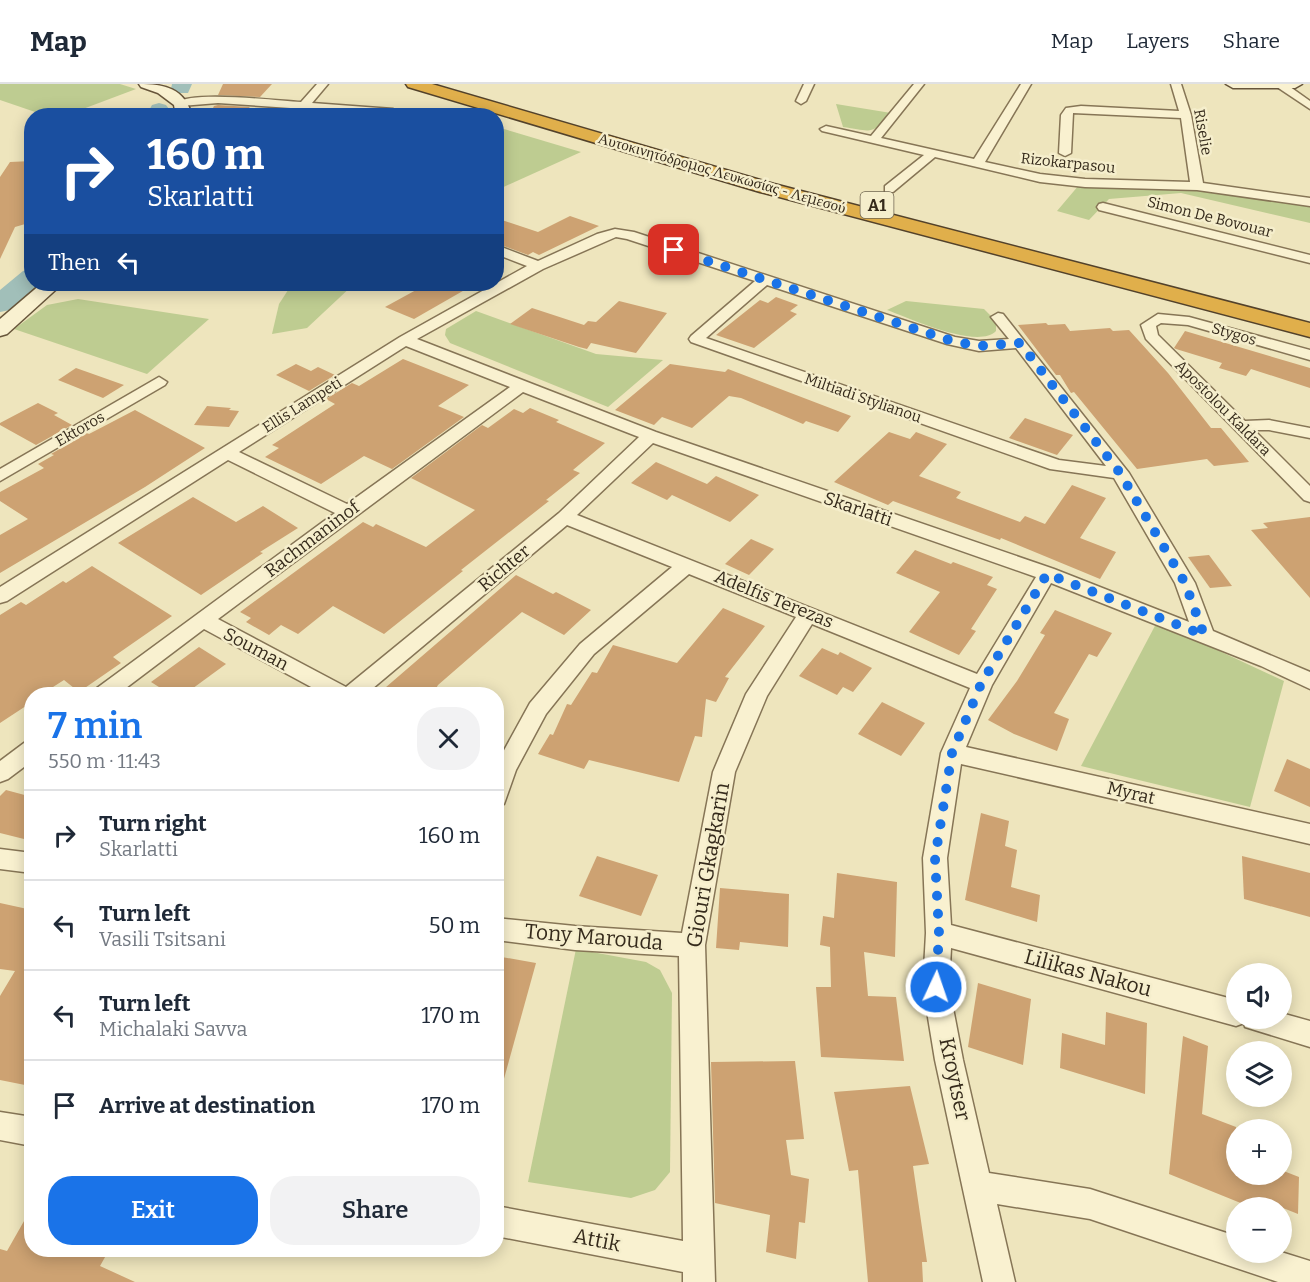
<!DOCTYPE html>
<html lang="en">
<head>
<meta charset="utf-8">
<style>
  :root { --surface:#fff; --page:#f2f2f3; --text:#1f2937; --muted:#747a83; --line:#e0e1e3; --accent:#1a73e8 }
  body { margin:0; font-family:Bitter,serif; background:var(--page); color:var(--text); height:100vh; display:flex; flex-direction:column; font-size:22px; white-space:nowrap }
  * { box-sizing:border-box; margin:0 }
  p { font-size:20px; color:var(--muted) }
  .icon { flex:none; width:33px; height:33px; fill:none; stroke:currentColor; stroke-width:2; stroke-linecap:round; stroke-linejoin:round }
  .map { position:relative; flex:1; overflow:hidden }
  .details { position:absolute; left:24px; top:603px; width:480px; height:570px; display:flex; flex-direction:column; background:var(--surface); border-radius:24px; box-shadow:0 3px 15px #0003 }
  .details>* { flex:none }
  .guide { position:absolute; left:24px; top:24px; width:480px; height:183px; border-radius:24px; box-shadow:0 3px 15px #0003; background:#1a4fa0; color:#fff; overflow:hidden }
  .controls { position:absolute; left:1226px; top:879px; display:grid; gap:12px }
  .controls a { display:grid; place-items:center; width:66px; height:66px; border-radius:50%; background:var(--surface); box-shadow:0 3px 15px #0003; font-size:30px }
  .pin { position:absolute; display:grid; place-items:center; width:51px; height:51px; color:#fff; margin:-26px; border-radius:12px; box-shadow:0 3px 9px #0006 }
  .me { position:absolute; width:66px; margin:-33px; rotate:3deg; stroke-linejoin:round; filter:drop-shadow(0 0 4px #0008) }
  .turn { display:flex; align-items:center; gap:21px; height:126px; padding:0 24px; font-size:27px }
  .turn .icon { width:78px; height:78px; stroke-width:2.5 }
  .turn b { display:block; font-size:42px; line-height:51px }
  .then { display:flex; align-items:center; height:57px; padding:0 24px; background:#0003; gap:12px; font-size:22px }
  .round { display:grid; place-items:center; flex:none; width:63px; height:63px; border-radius:24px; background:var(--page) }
  .overview { display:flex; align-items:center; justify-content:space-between; height:102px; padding:0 24px }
  h1 { font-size:36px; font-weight:600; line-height:45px; color:var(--accent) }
  .action { display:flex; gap:12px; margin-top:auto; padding:12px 24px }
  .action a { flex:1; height:69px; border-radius:24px; background:var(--accent); color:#fff; font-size:24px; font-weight:600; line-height:69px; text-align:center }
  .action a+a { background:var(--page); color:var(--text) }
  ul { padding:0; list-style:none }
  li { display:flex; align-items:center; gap:18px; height:90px; padding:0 24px; border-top:2px solid var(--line) }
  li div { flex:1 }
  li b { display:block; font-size:22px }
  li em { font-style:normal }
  header { display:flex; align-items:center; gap:36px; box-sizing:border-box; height:84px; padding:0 30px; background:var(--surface); border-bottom:2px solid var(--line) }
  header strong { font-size:28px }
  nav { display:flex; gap:33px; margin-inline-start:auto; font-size:21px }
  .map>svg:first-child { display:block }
  .green { fill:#becc91 }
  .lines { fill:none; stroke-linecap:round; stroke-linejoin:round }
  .river { fill:#a1bfb9; fill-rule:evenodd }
  .building { fill:#cda272 }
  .street-casing { stroke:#867556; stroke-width:3 }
  .secondary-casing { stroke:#67553a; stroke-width:3 }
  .highway-casing { stroke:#53422b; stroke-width:3 }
  .street { fill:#f9f1d0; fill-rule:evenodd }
  .secondary { fill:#f9f1d0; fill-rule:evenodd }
  .highway { fill:#e0af4b; fill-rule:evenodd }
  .route { stroke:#1a73e8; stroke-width:10; stroke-dasharray:0 18 }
  .labels { text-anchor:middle; stroke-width:5; stroke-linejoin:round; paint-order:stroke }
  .far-street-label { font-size:15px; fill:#352a1b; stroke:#f5eecc }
  .shield { fill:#f5eecc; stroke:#6f6550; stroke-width:1.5 }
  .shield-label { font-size:16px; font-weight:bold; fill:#352a1b }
  .street-label { font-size:18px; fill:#352a1b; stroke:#f5eecc }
  .near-street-label { font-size:21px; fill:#352a1b; stroke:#f5eecc }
</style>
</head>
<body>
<header>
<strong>Map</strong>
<nav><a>Map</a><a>Layers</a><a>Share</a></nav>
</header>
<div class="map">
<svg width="1310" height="1198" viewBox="0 0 1310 1198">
  <rect width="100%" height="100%" fill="#eee5bd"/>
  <g class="green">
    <polygon points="0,0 120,0 136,5 67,31 44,31 0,16"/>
    <path d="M836,20L891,29C872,52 871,47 843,43Z"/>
    <polygon points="497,43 581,68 497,106"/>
    <polygon points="1079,101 1237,107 1310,119 1310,139 1181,109 1109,115 1089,136 1057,127"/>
    <polygon points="292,200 354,200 307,244 272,250 279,220"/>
    <polygon points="78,215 209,235 147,290 14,245 47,221"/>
    <path d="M906,217L984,225L996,237V247C978,266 909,234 887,226Z"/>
    <polygon points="476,227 596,270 663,276 608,323 450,259 445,251 446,245"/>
    <polygon points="1157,538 1284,597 1250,723 1081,682"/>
    <polygon points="576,865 646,878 660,886 672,909 670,1088 655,1106 631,1114 528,1098"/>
  </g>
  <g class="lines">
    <g class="river">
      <polygon points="172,0 192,0 188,9 174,9 171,5"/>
      <polygon points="159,19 166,21 169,25 167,32 146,32 152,21"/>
      <polygon points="32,185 32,200 40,200 10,226 0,228 0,206 23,187"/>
    </g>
  </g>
  <g class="building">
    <polygon points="223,0 272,0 260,13 218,11"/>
    <polygon points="214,22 218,21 250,23 240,32 209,32"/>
    <polygon points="32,77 32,138 15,143 0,175 0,93 10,78"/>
    <polygon points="570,132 599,142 539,171 533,168 528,171 496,159 496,134 538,148"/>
    <polygon points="427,200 475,200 414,235 385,223"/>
    <polygon points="776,213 798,221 790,227 797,230 754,264 716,251 760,216 768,219"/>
    <polygon points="619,217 667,229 636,269 591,259 587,265 579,263 510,240 532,224 584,241 588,237 596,238"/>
    <polygon points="1046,239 1048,241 1065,240 1070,247 1110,244 1113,247 1129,246 1168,289 1211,344 1221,344 1249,378 1214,382 1207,375 1137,385 1074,308 1071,309 1060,291 1056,291 1018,241"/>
    <polygon points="1185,247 1310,284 1310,304 1251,285 1246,292 1219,284 1222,279 1176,265 1174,264"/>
    <polygon points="403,275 469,301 438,322 464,333 392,385 364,372 321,400 265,373 279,364 272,361 335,320 326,315 352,299 359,302"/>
    <polygon points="296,280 311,287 318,283 335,291 309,307 276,291"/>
    <polygon points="670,280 725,288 728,285 851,332 838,348 806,337 803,340 741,314 729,312 692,344 662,333 654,341 615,326"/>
    <polygon points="76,284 124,301 103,314 58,296"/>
    <polygon points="38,319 58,329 54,331 72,341 36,361 0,341 0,339"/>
    <polygon points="207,322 231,324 229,326 239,327 229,343 194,341"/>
    <polygon points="530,324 559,336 556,338 605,359 573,386 580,389 546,416 549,417 461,486 463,487 384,550 333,522 298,550 281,541 269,551 246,538 251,534 240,528 363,438 373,443 376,440 426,463 475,426 411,394 482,341 488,344 514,325 523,329"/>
    <polygon points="135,326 205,364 145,403 0,489 0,451 28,435 0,417 0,408 44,384 38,380 54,371 51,370 87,349 89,350"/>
    <polygon points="1025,334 1073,351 1057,371 1009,354"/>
    <polygon points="889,348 910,355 916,348 947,360 919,392 961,408 956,414 1020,438 1025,432 1045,440 1072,401 1106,414 1080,454 1116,468 1100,495 1001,454 1000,456 893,417 888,421 834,398"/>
    <polygon points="656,378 707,400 716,392 759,411 730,438 672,411 667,416 631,399"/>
    <polygon points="193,413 236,438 263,422 298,444 260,468 263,469 201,511 118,459"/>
    <polygon points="1310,433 1310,514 1251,446 1268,444 1263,439"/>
    <polygon points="751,455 774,465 749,491 725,480"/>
    <polygon points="915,466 951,480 953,478 993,493 987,501 997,505 971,545 976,547 959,571 909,548 940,508 896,489"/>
    <polygon points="1209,471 1232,502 1210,504 1188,473"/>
    <polygon points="92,482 172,532 113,573 121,579 79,608 64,596 42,610 32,610 32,618 0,639 0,531 21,518 26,521 63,497 66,499"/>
    <polygon points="516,491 553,510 556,508 591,526 564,551 522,528 438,601 433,610 378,610"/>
    <polygon points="723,524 765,542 725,593 729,594 716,618 706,615 702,653 695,652 679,698 589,676 584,685 538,670 550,650 553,651 567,620 571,621 592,588 597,589 613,561 677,579"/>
    <polygon points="1055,526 1112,549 1097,573 1089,570 1054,629 1069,635 1057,667 1014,650 988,636 1017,597 1045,551 1040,549"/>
    <polygon points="199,563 226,580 185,610 170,610 151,598"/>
    <polygon points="822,564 838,571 840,568 872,584 853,608 843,603 837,611 799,592"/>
    <polygon points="882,618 925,639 901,672 858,650"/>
    <polygon points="1287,675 1310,685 1310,723 1274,707"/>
    <polygon points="6,706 32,713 32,757 0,749 0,712"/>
    <polygon points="981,729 1009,737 1005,762 1017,766 1011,803 1040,811 1037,838 965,816"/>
    <polygon points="597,772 658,791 641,832 579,812"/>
    <polygon points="1242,772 1310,789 1310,833 1244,815"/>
    <polygon points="837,789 897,798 895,873 864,868 868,912 896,913 904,977 821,973 816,903 831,903 830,863 820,861 823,832 834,834"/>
    <polygon points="720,804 789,810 788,863 740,858 739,866 716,864"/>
    <polygon points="0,819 32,826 32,988 25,1001 0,996 0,912 15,887 0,885"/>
    <polygon points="496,872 536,879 502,1002 496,1001"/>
    <polygon points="978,899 1031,915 1023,981 968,963"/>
    <polygon points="1106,928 1147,939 1145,1010 1060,984 1062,949 1105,961"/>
    <polygon points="1183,952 1208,962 1202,1030 1236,1043 1236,1090 1281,1090 1281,1086 1299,1093 1298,1130 1283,1124 1253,1124 1169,1090"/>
    <polygon points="795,977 804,1055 786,1056 791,1091 809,1095 805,1139 799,1138 796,1175 766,1168 770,1131 715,1119 711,978"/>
    <polygon points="910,1002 929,1080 913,1082 927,1178 922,1178 923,1198 868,1198 858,1086 849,1087 834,1008"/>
    <polygon points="32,1123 32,1166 109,1166 100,1182 135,1198 0,1198 0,1165 7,1167"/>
  </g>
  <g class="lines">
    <g class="street-casing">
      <g id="street">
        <path d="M317,0H328L312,19L393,25L398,28L393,31L218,19L181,22L176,19C192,6 278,17 301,18Z"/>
        <polygon points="804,0 814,0 806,17 801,20 796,17"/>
        <polygon points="914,0 924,0 881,54 974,75 1021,0 1031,0 985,78 1040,90 1085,95 1190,98 1181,34 1073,29 1071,69 1065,72 1059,69 1061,31 1066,24 1081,22 1179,27 1171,0 1181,0 1191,31 1203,99 1310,114 1310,122 1197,106 1085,103 1040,98 935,73 893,108 885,108 885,102 924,71 822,47 820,45 826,42 871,52"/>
        <polygon points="1277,0 1286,0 1310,17 1310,25 1277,3"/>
        <polygon points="1103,119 1310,171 1310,179 1099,126 1097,123 1099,120"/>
        <path d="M615,145L634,148L955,253L979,257L1009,255L991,233L998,229L1003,230L1129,389L1195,499L1213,547L1310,588V605L1261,582L1051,499L992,601L966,663L1310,740V760L961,680L947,774L951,841L1236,916V934H1281V929L1310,937V963L1245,943L1244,939L1236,942L951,864L949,903L963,976L989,1089L1090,1105L1236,1152V1168H1281L1310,1177V1198H1278L1090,1135L997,1120L1015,1198H983L935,976L923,903L926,849L923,774L941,669L970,604L812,540L767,612L735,688L705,861L715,1198H683V1188L496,1152V1122L683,1157L679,872L575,866L496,856V834L575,842L682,849L713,688L746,610L796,533L689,490L594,570L546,630L516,686L504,720L496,722V681L530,619L580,560L672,483L567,441L366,610H324L204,545L118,610H94L97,604L335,429L228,376L7,517L0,519V503L400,253L527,182L496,170V161L538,177L597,150ZM616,153L627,155L755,197L691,252L689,255L691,258L1050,385L1114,394L1175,499L1189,538L1054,485L656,348L417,255L543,185ZM767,201L947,260L979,267L1016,264L1106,382L1059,376L706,254ZM406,262L510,303L347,420L239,368ZM523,308L639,353L559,429L346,603L218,535ZM653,359L1036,493L977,590L577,431Z"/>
        <polygon points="1158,230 1189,233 1310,266 1310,276 1188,241 1161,239 1156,242 1158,251 1245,337 1269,336 1310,344 1310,354 1269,346 1254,346 1310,402 1310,418 1304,416 1146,255 1141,241"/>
        <polygon points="159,293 167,298 165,301 0,397 0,385"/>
        <polygon points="32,656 32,677 8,695 0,698 0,677 24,659"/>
        <polygon points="0,765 32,769 32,789 0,785"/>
        <polygon points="0,1028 32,1033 32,1062 0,1056"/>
      </g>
    </g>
    <g class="secondary-casing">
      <g id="secondary">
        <path d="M139,0C164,0 185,4 192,32H176L174,21L158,9L141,3Z"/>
        <polygon points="1226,0 1302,0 1295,4 1233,4"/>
        <polygon points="41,200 62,200 7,250 0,252 0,235"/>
      </g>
    </g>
    <g class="highway-casing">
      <polygon id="highway" points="406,0 432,0 774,100 1310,239 1310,253 760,108 408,3"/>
    </g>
    <use href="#street" class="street"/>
    <use href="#secondary" class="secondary"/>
    <use href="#highway" class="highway"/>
  </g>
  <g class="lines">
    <polyline class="route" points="674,166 952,257 979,262 1020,259 1120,389 1185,499 1204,551 1047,490 981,600 952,669 935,774 939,849 936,903"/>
  </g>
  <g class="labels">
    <g class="far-street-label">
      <text transform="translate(1203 48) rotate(80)" y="5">Riselie</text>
      <text transform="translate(1068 79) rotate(6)" y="5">Rizokarpasou</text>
      <text transform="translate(722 89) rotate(16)" y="5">Αυτοκινητόδρομος Λευκωσίας - Λεμεσού</text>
      <text transform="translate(1210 133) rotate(14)" y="5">Simon De Bovouar</text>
      <text transform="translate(1234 250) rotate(16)" y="5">Stygos</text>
      <text transform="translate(863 314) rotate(19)" y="5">Miltiadi Stylianou</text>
      <text transform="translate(302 321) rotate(-32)" y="5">Ellis Lampeti</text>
      <text transform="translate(1223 324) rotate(45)" y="5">Apostolou Kaldara</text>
      <text transform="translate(80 345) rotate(-30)" y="5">Ektoros</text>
    </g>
    <rect class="shield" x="860.5" y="108" width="33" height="26" rx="4.5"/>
    <g class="shield-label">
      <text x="877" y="127">A1</text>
    </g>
    <g class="street-label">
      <text transform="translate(858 425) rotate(19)" y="6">Skarlatti</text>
      <text transform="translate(312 455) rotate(-37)" y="6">Rachmaninof</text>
      <text transform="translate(504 484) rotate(-40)" y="6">Richter</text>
      <text transform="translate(774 515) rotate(22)" y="6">Adelfis Terezas</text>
      <text transform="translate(256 565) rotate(28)" y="6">Souman</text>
      <text transform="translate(1131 709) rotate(13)" y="6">Myrat</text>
    </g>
    <g class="near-street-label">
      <text transform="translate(708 781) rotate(-80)" y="7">Giouri Gkagkarin</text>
      <text transform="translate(594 853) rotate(5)" y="7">Tony Marouda</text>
      <text transform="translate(1088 889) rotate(15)" y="7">Lilikas Nakou</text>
      <text transform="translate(955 995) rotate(78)" y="7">Kroytser</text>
      <text transform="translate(597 1156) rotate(11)" y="7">Attik</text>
    </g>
  </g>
</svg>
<div class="controls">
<a><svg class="icon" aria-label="sound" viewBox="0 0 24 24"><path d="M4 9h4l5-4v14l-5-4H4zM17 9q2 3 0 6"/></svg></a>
<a><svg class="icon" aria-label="layers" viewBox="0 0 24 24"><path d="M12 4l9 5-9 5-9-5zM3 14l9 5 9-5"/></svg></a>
<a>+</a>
<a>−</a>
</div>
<div class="pin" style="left:674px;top:166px;background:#d93025"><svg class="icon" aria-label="arrive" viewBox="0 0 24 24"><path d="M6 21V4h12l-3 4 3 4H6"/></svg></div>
<svg class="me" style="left:936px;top:903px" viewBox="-20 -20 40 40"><circle r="17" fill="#1a73e8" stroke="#fff" stroke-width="3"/><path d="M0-11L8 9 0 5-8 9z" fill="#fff"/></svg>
<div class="guide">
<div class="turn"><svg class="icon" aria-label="right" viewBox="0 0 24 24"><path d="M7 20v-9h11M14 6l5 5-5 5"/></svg><div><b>160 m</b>Skarlatti</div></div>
<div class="then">Then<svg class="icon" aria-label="left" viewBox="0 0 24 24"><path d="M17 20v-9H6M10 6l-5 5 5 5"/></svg></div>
</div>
<section class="details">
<div class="overview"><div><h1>7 min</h1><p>550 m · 11:43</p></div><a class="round"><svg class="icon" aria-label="close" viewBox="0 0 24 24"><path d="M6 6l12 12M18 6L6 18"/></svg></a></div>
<ul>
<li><svg class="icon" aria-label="right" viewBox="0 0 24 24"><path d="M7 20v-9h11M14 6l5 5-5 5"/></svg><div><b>Turn right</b><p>Skarlatti</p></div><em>160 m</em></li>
<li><svg class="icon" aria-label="left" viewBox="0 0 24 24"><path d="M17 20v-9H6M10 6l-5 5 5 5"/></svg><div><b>Turn left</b><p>Vasili Tsitsani</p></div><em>50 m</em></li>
<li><svg class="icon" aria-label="left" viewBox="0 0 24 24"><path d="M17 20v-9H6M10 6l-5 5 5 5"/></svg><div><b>Turn left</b><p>Michalaki Savva</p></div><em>170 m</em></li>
<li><svg class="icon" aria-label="arrive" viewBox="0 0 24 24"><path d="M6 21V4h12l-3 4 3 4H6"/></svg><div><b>Arrive at destination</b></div><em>170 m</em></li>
</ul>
<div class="action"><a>Exit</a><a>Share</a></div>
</section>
</div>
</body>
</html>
